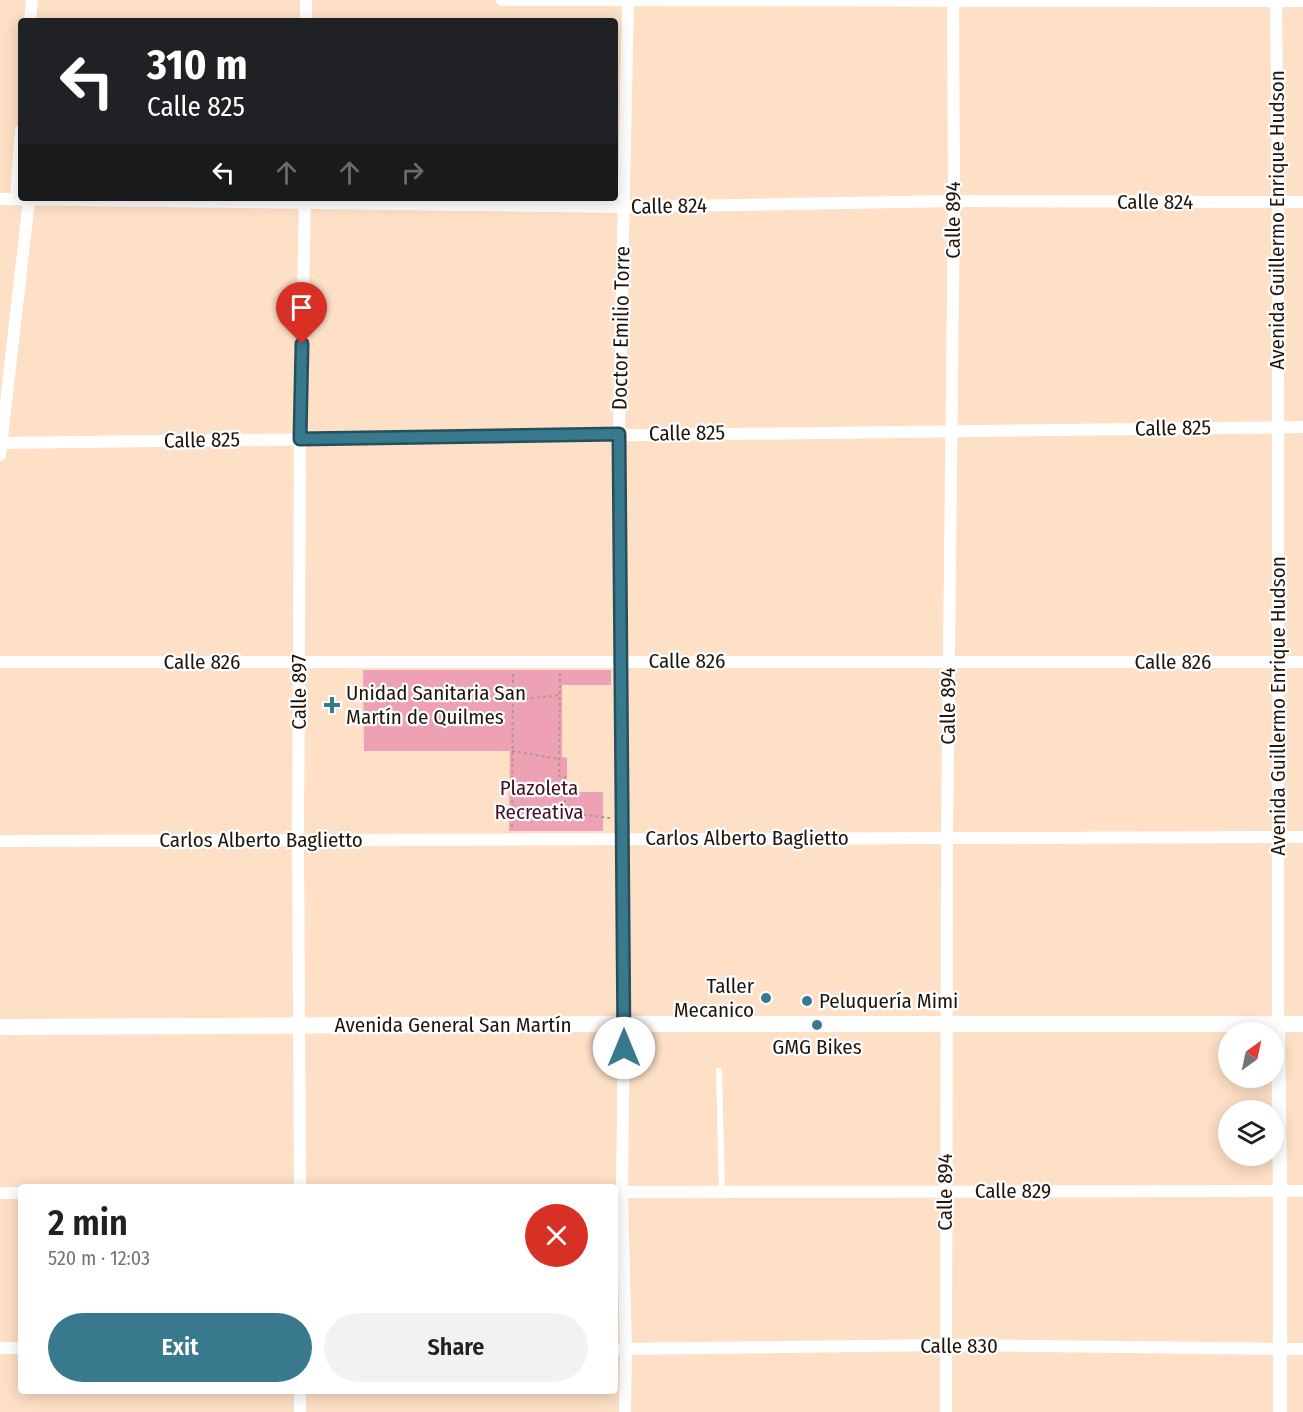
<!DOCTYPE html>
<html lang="en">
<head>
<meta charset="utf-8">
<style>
  :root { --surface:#fff; --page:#f2f2f2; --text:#202124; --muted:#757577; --accent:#39798d }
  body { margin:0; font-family:"Fira Sans Condensed",sans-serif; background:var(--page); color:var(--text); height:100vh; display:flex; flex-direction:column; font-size:22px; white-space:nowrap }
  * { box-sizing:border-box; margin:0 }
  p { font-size:20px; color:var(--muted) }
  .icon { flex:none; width:33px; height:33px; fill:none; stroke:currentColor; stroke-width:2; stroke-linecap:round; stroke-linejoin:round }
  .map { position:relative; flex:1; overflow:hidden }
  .sheet { position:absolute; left:18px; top:1184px; width:600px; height:210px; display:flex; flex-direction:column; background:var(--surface); border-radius:6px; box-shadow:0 3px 15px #0003 }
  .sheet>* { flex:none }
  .hud { position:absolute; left:18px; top:18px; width:600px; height:183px; border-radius:6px; box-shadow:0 3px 15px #0003; background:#202124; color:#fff; overflow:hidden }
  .needle { width:39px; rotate:33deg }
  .fabs { position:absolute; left:1218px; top:1022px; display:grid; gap:12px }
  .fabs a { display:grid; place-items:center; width:66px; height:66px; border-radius:50%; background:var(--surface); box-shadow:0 3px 15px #0003; font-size:30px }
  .pin { position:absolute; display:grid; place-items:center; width:51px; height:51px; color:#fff; margin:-62px -26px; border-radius:50% 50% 50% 0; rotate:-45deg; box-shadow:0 0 6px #0007 }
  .pin .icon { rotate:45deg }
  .me { position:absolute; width:66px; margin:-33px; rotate:0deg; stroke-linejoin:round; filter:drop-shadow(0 0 4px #0008) }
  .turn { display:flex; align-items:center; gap:21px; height:126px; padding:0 30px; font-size:27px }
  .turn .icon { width:78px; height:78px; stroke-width:2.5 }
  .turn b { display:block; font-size:42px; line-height:51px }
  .lanes { display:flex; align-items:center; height:57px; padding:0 30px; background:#0003; justify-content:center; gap:30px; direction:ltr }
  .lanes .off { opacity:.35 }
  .round { display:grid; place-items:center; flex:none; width:63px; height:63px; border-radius:32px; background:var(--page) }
  .overview { display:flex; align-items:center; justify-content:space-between; height:102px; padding:0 30px }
  h1 { font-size:36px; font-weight:600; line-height:45px }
  .action { display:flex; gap:12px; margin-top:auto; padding:12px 30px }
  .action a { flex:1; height:69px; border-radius:36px; background:var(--accent); color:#fff; font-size:24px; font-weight:600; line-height:69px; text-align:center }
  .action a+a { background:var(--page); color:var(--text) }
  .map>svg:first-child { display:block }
  .green { fill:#eea1b4 }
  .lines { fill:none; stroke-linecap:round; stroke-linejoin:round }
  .path { stroke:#b19a85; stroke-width:2; stroke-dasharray:3 3; stroke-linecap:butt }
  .service { stroke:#fff; stroke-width:6 }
  .minor { stroke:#fff; stroke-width:12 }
  .tertiary { stroke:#fff; stroke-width:14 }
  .secondary { stroke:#fff; stroke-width:16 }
  .route-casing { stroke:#254f5c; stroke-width:15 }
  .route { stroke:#39798d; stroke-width:10 }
  .poi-dot { fill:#39798d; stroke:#fff; stroke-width:2 }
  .labels { text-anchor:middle; stroke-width:4.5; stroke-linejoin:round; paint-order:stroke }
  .street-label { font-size:21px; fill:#20160c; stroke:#fff }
  .poi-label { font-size:21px; fill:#20160c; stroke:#fff; text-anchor:start }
  .park-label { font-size:21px; fill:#4a0f25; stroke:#fff }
</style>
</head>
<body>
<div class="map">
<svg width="1303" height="1412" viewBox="0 0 1303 1412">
  <rect width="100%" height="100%" fill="#fde0c5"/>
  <polygon class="green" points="363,670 611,670 611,685 562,685 562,757 567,758 567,792 603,792 603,831 509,831 510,751 364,751"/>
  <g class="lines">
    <g class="path">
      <polyline points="560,673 559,776 565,777 565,812"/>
      <polyline points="513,700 560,695"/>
      <polyline points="512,751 560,759"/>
      <polyline points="512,806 610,818"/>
      <polyline points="512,827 513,673"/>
    </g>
    <polyline class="service" points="719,1071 722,1192"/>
    <g class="minor">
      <polyline points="502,0 1303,1"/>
      <polyline points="1276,0 1278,202 1278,1024"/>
      <polyline points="30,21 32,0"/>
      <polyline points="306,21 306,0"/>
      <polyline points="0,199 624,207 954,201 1303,202"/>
      <polyline points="16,199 21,130"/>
      <polyline points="0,443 1303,427"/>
      <polyline points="0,455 29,200"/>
      <polyline points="0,662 1303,662"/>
      <polyline points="0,841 1303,837"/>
      <polyline points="300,1186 298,839 300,439 305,198"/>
      <polyline points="616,1192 1303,1191"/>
      <polyline points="0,1193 21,1193"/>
      <polyline points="0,1348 21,1348"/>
      <polyline points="615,1349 945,1345 1303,1349"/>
      <polyline points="300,1390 300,1412"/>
      <polyline points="625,1412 626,1349 622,1192 624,1024 623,838 619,434 628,0"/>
      <polyline points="946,1412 947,838 954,201 953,0"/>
    </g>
    <polyline class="tertiary" points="1278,1024 1280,1191 1280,1412"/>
    <polyline class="secondary" points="0,1027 624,1024 1303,1024"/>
  </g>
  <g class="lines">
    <g class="route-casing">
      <polyline id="route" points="302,344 300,439 619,434 624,1048"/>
    </g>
    <use href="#route" class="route"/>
  </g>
  <g class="poi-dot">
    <path d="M329 696h6v6h6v6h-6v6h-6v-6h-6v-6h6z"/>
    <circle cx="766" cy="998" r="6"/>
    <circle cx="807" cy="1001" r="6"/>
    <circle cx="817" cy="1025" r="6"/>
  </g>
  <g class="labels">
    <g class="street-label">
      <text x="1155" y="209">Calle 824</text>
      <text transform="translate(669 206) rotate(-1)" y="7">Calle 824</text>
      <text transform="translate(953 220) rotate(-90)" y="7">Calle 894</text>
      <text transform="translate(1277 220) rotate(-90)" y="7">Avenida Guillermo Enrique Hudson</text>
      <text transform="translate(621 328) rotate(-89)" y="7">Doctor Emilio Torre</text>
      <text transform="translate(1173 428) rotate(-1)" y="7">Calle 825</text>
      <text transform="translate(687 433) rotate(-1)" y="7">Calle 825</text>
      <text transform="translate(202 440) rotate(-1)" y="7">Calle 825</text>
      <text x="687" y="668">Calle 826</text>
      <text x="202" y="669">Calle 826</text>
      <text x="1173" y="669">Calle 826</text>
      <text transform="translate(299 692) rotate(-90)" y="7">Calle 897</text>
      <text transform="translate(948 706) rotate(-90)" y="7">Calle 894</text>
      <text transform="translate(1278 706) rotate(-90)" y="7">Avenida Guillermo Enrique Hudson</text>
      <text x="747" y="845">Carlos Alberto Baglietto</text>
      <text x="261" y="847">Carlos Alberto Baglietto</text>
      <text x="453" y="1032">Avenida General San Martín</text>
      <text x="1013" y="1198">Calle 829</text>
      <text transform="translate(945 1192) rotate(-90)" y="7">Calle 894</text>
      <text x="959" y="1353">Calle 830</text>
    </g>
    <g class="poi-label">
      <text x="346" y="700">Unidad Sanitaria San<tspan x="346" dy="24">Martín de Quilmes</tspan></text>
      <text x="754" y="993" text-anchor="end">Taller<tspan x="754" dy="24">Mecanico</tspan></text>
      <text x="819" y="1008">Peluquería Mimi</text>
      <text x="817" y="1054" text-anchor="middle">GMG Bikes</text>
    </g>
    <g class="park-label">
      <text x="539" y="795">Plazoleta<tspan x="539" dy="24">Recreativa</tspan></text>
    </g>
  </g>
</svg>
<div class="fabs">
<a><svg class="needle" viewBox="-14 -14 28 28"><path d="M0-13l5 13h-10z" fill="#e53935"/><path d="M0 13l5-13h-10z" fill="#757577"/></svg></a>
<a><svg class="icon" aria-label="layers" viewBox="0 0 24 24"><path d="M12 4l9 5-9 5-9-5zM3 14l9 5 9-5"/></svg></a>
</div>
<div class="pin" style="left:302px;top:344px;background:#d93025"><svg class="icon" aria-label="arrive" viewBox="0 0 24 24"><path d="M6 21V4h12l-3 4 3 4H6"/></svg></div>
<svg class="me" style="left:624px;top:1048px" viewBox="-20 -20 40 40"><circle r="19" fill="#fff"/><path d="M0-13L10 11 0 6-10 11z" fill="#39798d"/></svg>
<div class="hud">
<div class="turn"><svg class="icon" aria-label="left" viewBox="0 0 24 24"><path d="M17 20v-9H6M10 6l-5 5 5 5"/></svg><div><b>310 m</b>Calle 825</div></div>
<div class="lanes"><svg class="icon" aria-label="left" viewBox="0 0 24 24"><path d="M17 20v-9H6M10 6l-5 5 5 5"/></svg><svg class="icon off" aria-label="ahead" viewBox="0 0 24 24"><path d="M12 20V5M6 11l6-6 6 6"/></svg><svg class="icon off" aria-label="ahead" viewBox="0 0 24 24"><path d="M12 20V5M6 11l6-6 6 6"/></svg><svg class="icon off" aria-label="right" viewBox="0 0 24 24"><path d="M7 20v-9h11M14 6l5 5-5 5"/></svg></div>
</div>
<section class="sheet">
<div class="overview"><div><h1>2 min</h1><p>520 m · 12:03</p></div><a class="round" style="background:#d93025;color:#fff"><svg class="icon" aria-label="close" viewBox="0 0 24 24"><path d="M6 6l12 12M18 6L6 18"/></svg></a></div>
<div class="action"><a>Exit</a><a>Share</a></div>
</section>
</div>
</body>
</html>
